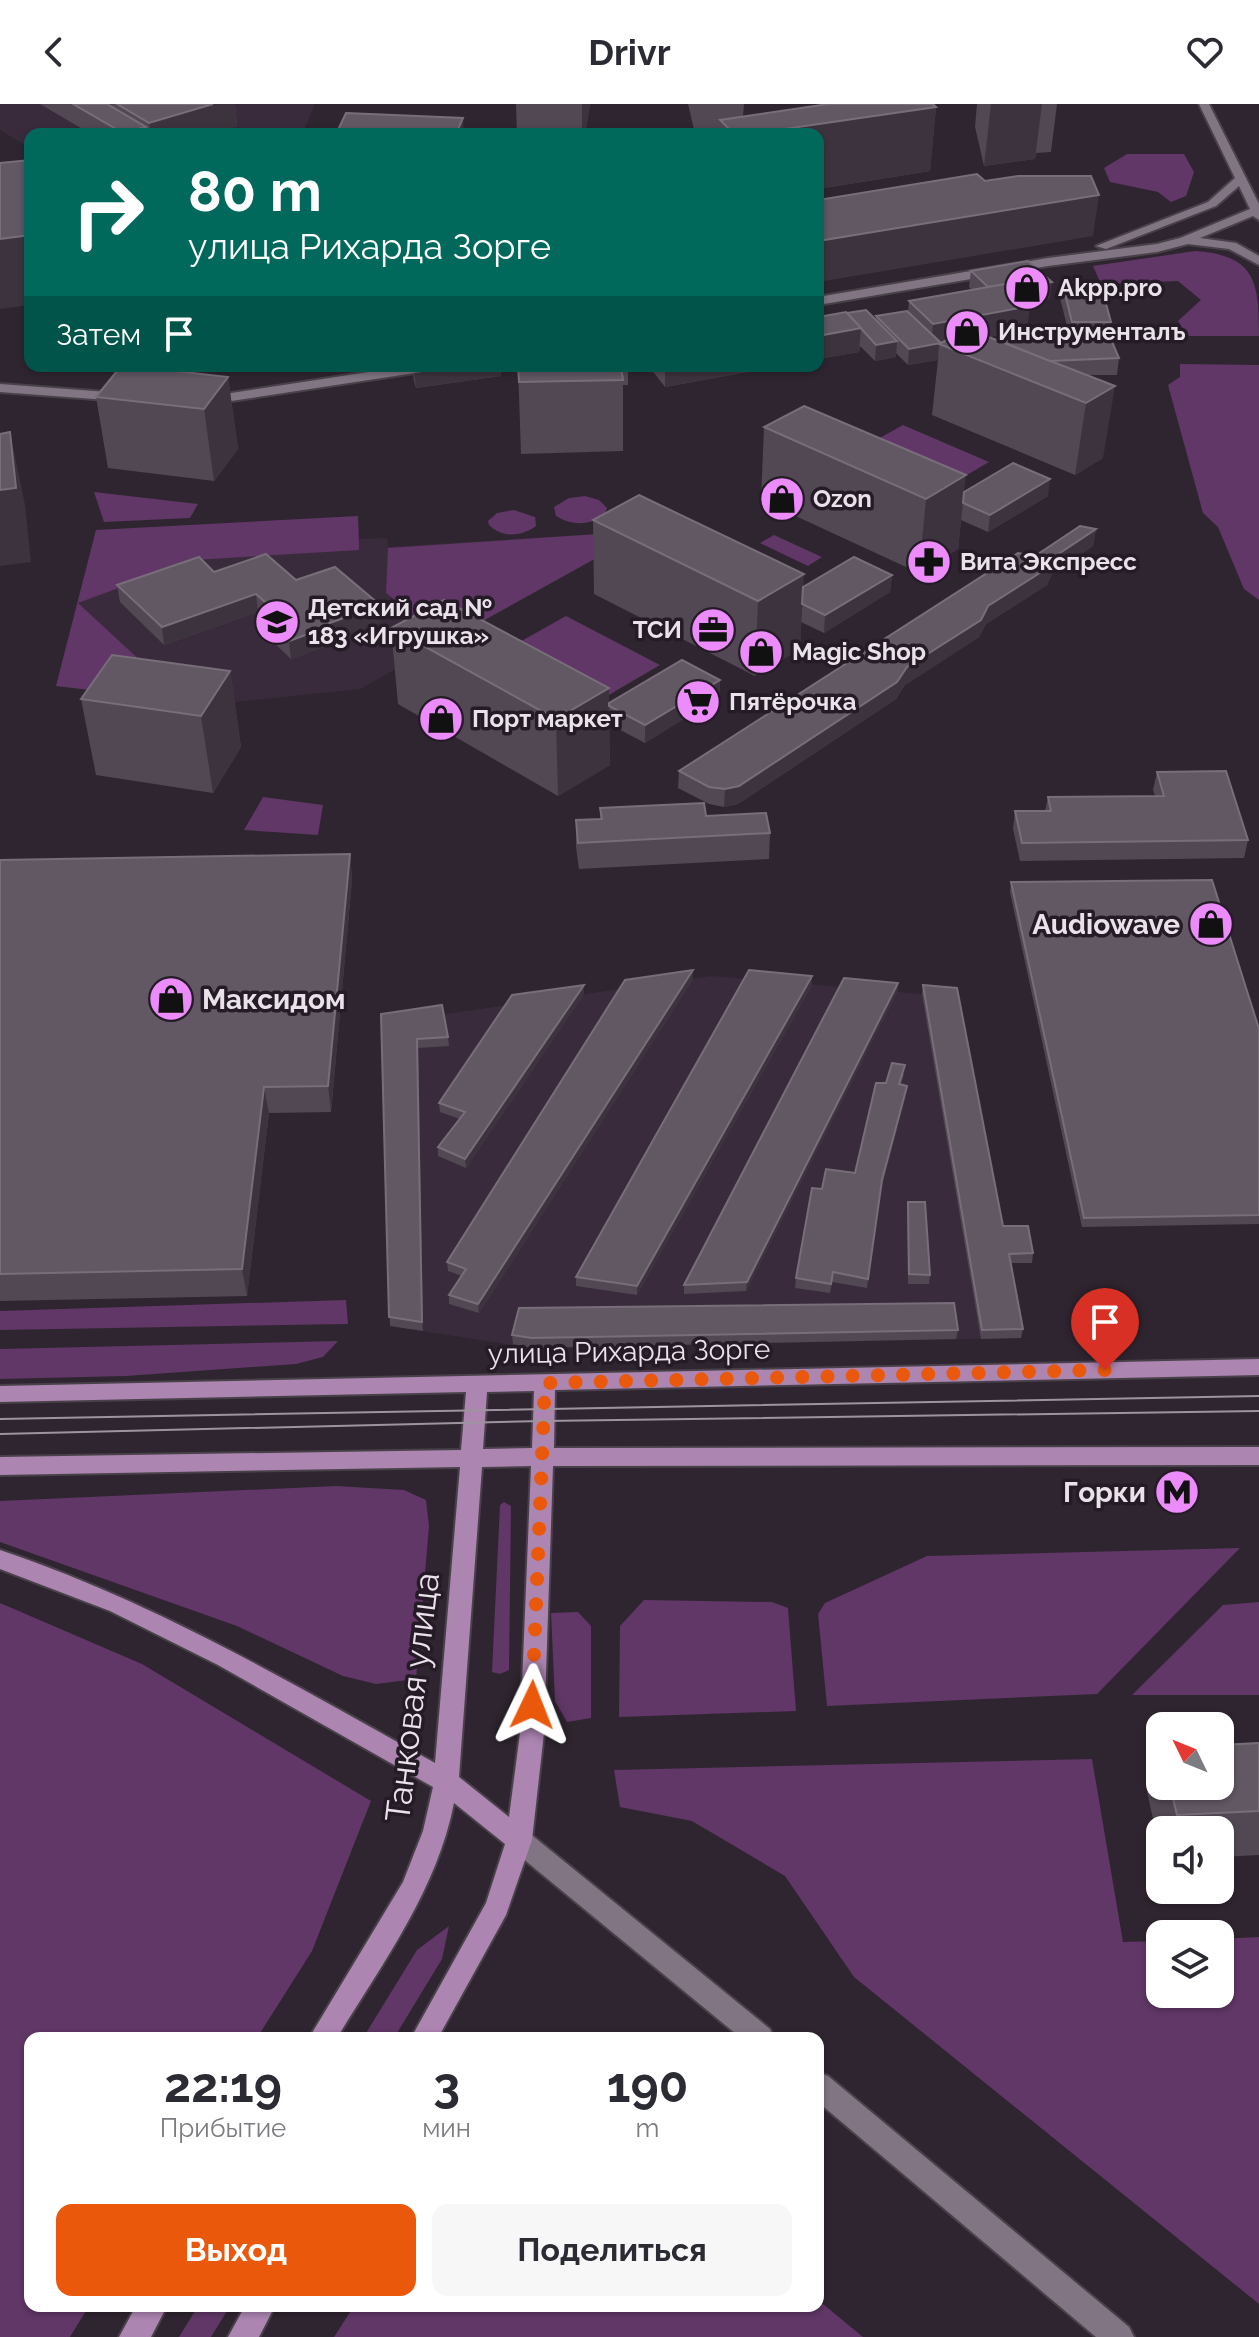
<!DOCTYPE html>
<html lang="ru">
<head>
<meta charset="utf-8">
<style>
  :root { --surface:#fff; --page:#f7f7f7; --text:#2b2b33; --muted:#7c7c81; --accent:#ea580c }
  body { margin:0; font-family:Raleway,sans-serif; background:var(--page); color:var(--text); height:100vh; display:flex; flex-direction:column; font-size:30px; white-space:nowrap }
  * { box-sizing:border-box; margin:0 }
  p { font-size:26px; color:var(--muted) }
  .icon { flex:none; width:44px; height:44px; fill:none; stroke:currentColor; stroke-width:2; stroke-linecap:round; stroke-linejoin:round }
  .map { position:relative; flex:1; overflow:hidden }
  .side { position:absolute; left:24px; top:1928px; width:800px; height:280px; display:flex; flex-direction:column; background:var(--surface); border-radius:16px; box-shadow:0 2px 6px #0004 }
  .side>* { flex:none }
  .top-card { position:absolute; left:24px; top:24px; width:800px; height:244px; border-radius:16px; box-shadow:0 2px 6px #0004; background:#00695c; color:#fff; overflow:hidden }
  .needle { width:52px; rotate:313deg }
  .buttons { position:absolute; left:1146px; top:1608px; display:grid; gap:16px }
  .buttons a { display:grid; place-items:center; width:88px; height:88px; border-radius:16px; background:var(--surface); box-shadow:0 2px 6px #0004; font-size:40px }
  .pin { position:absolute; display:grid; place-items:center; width:68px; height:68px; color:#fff; margin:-82px -34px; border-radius:50% 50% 50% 0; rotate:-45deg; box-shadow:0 0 8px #0007 }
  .pin .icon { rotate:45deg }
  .me { position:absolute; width:88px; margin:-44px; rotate:2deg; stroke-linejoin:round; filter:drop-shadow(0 0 6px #0008) }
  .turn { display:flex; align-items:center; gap:28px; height:168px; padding:0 32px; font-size:36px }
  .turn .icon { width:104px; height:104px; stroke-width:2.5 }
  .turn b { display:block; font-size:56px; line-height:68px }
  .then { display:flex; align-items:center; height:76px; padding:0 32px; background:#0003; gap:16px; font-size:30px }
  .eta { display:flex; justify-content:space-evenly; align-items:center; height:136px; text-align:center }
  .eta b { font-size:48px; font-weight:700; line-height:56px }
  .button { display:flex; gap:16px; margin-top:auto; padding:16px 32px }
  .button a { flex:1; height:92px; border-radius:16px; background:var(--accent); color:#fff; font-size:32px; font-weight:700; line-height:92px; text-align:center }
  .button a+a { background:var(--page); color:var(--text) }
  header { display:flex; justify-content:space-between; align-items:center; height:104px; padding:0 32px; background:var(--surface); font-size:36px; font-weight:700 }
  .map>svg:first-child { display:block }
  .built { fill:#3a2b3c }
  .green { fill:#603766 }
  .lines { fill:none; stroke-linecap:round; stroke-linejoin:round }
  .minor-casing { stroke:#49414a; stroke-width:4 }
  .major-casing { stroke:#49414a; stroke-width:4 }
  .minor { fill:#817583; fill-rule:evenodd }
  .major { fill:#ac85b1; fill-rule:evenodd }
  .tram { stroke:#9d959e; stroke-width:2 }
  .wall { fill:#514853 }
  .shaded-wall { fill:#3d333e }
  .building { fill:#625864; stroke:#776e79; stroke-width:2 }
  .route { stroke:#ea580c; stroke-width:14; stroke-dasharray:0 25.2 }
  .labels { text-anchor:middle; stroke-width:7; stroke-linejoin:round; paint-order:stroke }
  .far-poi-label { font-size:24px; font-weight:bold; fill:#e9e2ea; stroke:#251b26; text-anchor:start }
  .poi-label { font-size:28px; font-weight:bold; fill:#e9e2ea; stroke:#251b26; text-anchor:end }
  .street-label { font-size:28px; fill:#e9e2ea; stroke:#251b26 }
  .near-street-label { font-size:34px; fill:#e9e2ea; stroke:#251b26 }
</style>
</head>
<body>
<header><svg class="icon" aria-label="back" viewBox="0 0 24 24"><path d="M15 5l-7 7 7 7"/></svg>Drivr<svg class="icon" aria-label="heart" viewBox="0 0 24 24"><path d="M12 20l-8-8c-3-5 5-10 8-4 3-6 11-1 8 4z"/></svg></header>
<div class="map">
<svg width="1259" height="2233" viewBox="0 0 1259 2233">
  <rect width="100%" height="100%" fill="#2f2530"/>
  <g class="built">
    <polygon points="0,0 315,0 304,26 440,30 30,30 30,44 0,26"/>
    <polygon points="358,412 359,435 387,434 388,443 645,427 360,585 216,600 56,582 96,426"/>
    <polygon points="713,872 956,893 1021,1234 532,1244 390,1222 382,919"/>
  </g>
  <g class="green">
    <polygon points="1127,50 1184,50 1194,68 1186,92 1171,98 1158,88 1110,78 1104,64"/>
    <path d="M1195,147C1256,151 1259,178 1259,232H1187L1178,217L1201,196L1178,177L1101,180L1093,162Z"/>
    <polygon points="1180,260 1259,261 1259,496 1244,485 1218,423 1203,409 1168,281 1180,273"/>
    <polygon points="903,321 989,358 911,404 824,365"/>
    <polygon points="94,388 198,400 190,414 104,418"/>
    <path d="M585,392L599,396L607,404L604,412C589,421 572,422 556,412L554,403L569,394Z"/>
    <path d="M514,406L535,413L536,422C521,433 502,434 489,421L488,417L497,409Z"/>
    <polygon points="358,412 359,446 194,456 78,499 157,572 115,589 56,582 96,426"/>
    <polygon points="645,427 447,537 386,489 388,444"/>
    <polygon points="774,431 822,453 808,462 760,439"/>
    <polygon points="566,512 660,561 578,609 484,558"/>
    <polygon points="263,693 323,701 318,731 244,726"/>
    <polygon points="346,1196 348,1220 0,1226 0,1207"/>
    <polygon points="338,1237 323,1253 296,1260 126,1272 0,1275 0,1245"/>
    <polygon points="336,1382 404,1386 426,1396 429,1422 416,1575 376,1580 343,1572 237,1522 0,1438 0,1397"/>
    <polygon points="504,1398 511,1402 509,1566 500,1570 492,1568 500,1401"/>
    <polygon points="1240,1444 1097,1590 827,1602 818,1510 825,1499 927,1452"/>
    <polygon points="644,1496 772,1498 788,1504 796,1607 619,1613 620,1522"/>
    <polygon points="1259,1498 1259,1591 1132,1591 1223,1501"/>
    <polygon points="0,1499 142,1560 371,1697 312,1847 257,1934 30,1934 30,2202 89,2202 70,2233 0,2233"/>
    <polygon points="578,1508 591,1522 591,1614 567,1618 555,1597 551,1509"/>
    <polygon points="1092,1655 1123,1838 1160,1837 1160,1890 1220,1890 1220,1835 1259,1833 1259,2200 854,1873 785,1772 692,1717 620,1703 614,1666"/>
    <polygon points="449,1822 442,1855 394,1934 363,1934 417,1846"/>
    <polygon points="818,2196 863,2233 334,2233 354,2202 818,2202"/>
    <polygon points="198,2202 230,2202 211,2233 179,2233"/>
  </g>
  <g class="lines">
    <g class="minor-casing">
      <g id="minor">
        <polygon points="1199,0 1209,0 1259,100 1259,116 1253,112 1200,134 1236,139 1259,152 1259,161 1229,145 1188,140 1157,148 1048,162 818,201 818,193 1048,154 1157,140 1180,134 1250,105 1239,82 1216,102 1106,145 1096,142 1208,98 1235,74"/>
        <polygon points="408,262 440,262 434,266 205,301 198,297 205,293"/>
        <polygon points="0,280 121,289 128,293 121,297 0,288"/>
        <polygon points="519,1725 528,1728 770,1925 774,1934 741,1934 510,1744 506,1736 510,1728"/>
        <polygon points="818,1968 828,1972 1129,2223 1134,2233 1096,2233 818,1998"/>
      </g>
    </g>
    <g class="major-casing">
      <g id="major">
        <path d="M1259,1255V1271L555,1286L554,1344L1259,1343V1361L553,1362L544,1629L532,1736L506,1811L438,1934H411L486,1799L505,1740L454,1699C437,1786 382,1860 337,1934H309L403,1778L423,1727L433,1683L218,1561L110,1507L0,1465V1446C155,1498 293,1580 435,1659L460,1363L0,1371V1353L461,1346L466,1288L0,1298V1282ZM534,1287L532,1344L483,1345L487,1288ZM531,1362L520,1629L509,1713L459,1673L482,1363Z"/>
        <polygon points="136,2202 167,2202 151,2233 119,2233"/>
        <polygon points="245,2202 275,2202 259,2233 228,2233"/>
      </g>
    </g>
    <use href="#minor" class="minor"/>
    <use href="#major" class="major"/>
    <g class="tram">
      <polyline points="0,1315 1259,1292"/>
      <polyline points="0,1330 543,1317 1259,1307"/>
    </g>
  </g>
  <g class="wall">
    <polygon points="40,0 235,0 237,22 211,30 91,30"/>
    <polygon points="516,0 590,0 585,30 517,30"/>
    <polygon points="688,0 744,0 743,12 828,0 933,0 936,3 930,67 818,85 818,30 695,30"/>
    <polygon points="977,0 1057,0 1051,48 1036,49 1035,55 984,62 975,23"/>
    <polygon points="971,167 1050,194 1025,198 1027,226 989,233 998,236 1070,234 1060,194 1062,178 1111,218 1109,233 1119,254 1117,271 1088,271 1103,354 1075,371 932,311 938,256 908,261 896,249 896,253 875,257 860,242 859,248 818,255 818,213 847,209 876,216 876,212 908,208 909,197 972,186 969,183"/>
    <polygon points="412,262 501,262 501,272 416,284 414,277"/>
    <polygon points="518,262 628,265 628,281 623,281 623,347 521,350"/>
    <polygon points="652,262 781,262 665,283 652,266"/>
    <polygon points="228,273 238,345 214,377 108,364 96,293"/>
    <polygon points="764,323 964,388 1048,392 988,428 961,416 958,445 919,469 761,396"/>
    <polygon points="593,416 803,483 892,471 890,488 824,529 801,518 800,545 755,572 594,490"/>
    <polygon points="1096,425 1093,442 1052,470 1047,481 986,520 979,533 905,581 896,595 738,700 724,703 709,700 678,684 679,667 1035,452"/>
    <polygon points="214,468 296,476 381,518 331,536 332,540 291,555 268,533 266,516 267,516 258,508 164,541 120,498 117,481"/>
    <polygon points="391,524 609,599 720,576 719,593 645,639 609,620 610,661 558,692 398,600"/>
    <polygon points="230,567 241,643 213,689 96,671 81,595"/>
    <polygon points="1157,668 1248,736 1244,754 1020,757 1013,725 1015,707 1045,707 1048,693 1155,692 1153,686"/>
    <polygon points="600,704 770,729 769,755 579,765 576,743 576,716 600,715"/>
    <polygon points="350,750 352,776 331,1008 269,1009 247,1192 0,1197 0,756"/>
    <polygon points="1011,778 1259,925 1259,1120 1082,1123 1010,788"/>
    <polygon points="812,872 812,881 637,1191 576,1182 576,1173"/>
    <polygon points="693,875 479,1209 449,1200 449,1191 462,1172 448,1167 447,1158"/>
    <polygon points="898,879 897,888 746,1187 684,1190 684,1181"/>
    <polygon points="923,881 1003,1122 1033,1149 1032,1159 1010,1159 1023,1225 1021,1234 981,1235 922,890"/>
    <polygon points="584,890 466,1064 438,1052 438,1043 460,1015 440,1008 439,999"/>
    <polygon points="381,910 448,933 449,942 418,944 423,1227 390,1222"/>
    <polygon points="904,970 901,980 907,982 906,991 881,1085 867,1184 832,1178 830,1189 795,1184 796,1174 822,1085 855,1069 886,979"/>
    <polygon points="908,1098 930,1171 929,1180 908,1180 907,1107"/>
    <polygon points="958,1226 956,1235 532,1244 513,1240 512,1231"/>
    <polygon points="1259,1639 1259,1751 1220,1753 1220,1726 1160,1726 1160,1745 1147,1688 1160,1646 1160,1682 1220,1682"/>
  </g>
  <g class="shaded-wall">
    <polygon points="213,0 235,0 237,22 211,30 151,30 149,19"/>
    <polygon points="582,0 590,0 585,30 582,30"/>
    <polygon points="991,0 1042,0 1035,55 984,62"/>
    <polygon points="936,3 930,67 818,85 818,30 750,30"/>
    <polygon points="463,14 464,30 456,30"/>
    <polygon points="146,23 147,30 123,30 123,29"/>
    <polygon points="1099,91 1093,132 818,178 818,137"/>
    <polygon points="30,131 30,201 0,205 0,135"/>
    <polygon points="1052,178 1050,194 993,204 995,188"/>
    <polygon points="1030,202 1027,226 942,241 939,240 938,256 908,261 909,245 931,241 933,220"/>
    <polygon points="861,224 859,248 818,255 818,232"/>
    <polygon points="897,237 896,253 875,257 876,241"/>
    <polygon points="457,262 501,262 501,272 416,284 414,268"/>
    <polygon points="665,262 781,262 665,283"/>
    <polygon points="228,273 238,345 214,377 204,305"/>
    <polygon points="1115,282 1103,354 1075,371 1086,299"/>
    <polygon points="10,328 25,401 31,458 0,462 0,386"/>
    <polygon points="966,371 958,445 919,469 926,395"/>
    <polygon points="1050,375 1048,392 988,428 990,411"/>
    <polygon points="1096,425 1093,442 1052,470 1047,481 986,520 979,533 905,581 896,595 738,700 724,703 725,685 907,563 1054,453"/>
    <polygon points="804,470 800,545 755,572 758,497"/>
    <polygon points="892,471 890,488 824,529 825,511"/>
    <polygon points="256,490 258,508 164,541 162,523"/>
    <polygon points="380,501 381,518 331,536 332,540 291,555 289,537 327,520"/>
    <polygon points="230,567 241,643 213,689 201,612"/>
    <polygon points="720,576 719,593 645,639 645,621"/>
    <polygon points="609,584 610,661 558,692 556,615"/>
    <polygon points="350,750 352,776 331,1008 328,982"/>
    <polygon points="693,866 693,875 479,1209 478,1200"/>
    <polygon points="812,872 812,881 637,1191 637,1182"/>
    <polygon points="898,879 897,888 746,1187 747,1178"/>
    <polygon points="584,881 584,890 466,1064 465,1055"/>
    <polygon points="417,935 418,944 423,1227 422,1218"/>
    <polygon points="907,982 906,991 881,1085 867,1184 882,1076"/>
    <polygon points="264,983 269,1009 247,1192 242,1165"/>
  </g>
  <g class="building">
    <polygon points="73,0 107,0 146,23 123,29"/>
    <polygon points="117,0 213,0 149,19"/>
    <polygon points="828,0 933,0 936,3 750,30 734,30 720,16"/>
    <polygon points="346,9 463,14 456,30 336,30"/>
    <polygon points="30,56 30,131 0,135 0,59"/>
    <polygon points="977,70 985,77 1018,72 1091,72 1099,91 818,137 818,96"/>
    <polygon points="1028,157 1052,178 1011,185 1005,180 988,183 971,167"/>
    <polygon points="1062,178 1100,178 1111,218 1072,218"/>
    <polygon points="1005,180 1030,202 933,220 909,197"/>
    <polygon points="866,206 897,237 876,241 847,209"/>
    <polygon points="907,207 941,239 909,245 876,212"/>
    <polygon points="846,208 861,224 818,232 818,213"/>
    <polygon points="968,225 1115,282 1086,299 939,240"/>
    <polygon points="1110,233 1119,254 1050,257 998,236"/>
    <polygon points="121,262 131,262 228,273 204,305 96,293"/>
    <polygon points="413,262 457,262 414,268"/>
    <polygon points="518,262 621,262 623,276 519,278"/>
    <polygon points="804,302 966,371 926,395 764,323"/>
    <polygon points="10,328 16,384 0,386 0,330"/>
    <polygon points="1013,359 1050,375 990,411 963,399 964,388"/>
    <polygon points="639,391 804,470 758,497 593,416"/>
    <polygon points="1080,422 1096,425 1054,453 1049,463 988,502 981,516 907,563 897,578 739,682 725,685 709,683 679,667 1018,449 1035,452"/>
    <polygon points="266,450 296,476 335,463 380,501 327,520 330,522 289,537 266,516 279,511 256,490 162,523 117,481 199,453 214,468"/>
    <polygon points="854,453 892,471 825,511 802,500 803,483"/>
    <polygon points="444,496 609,584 556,615 391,524"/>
    <polygon points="112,551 230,567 201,612 81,595"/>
    <polygon points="682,556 720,576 645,621 609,602 609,599"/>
    <polygon points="1226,667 1248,736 1022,739 1015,707 1051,707 1048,693 1164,692 1157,668"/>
    <polygon points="704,699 706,712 766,709 770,729 578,739 576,716 602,715 600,704"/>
    <polygon points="350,750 328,982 264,983 242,1165 0,1170 0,756"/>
    <polygon points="1212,776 1259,925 1259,1111 1084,1114 1011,778"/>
    <polygon points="693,866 478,1200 449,1191 466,1165 447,1158 625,876"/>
    <polygon points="749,866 812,872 637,1182 576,1173"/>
    <polygon points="844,874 898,879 747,1178 684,1181"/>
    <polygon points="584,881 465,1055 438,1043 465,1008 439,999 512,891"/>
    <polygon points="923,881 957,884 1003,1122 1028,1122 1033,1149 1009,1150 1023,1225 982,1226"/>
    <polygon points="442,901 448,933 417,935 422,1218 389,1213 381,910"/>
    <polygon points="892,959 905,961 899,980 907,982 882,1076 868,1175 833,1168 831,1180 796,1174 812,1084 822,1085 826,1065 855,1069 876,979 886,979"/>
    <polygon points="908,1098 925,1098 930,1171 909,1170"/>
    <polygon points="954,1199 958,1226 532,1234 512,1231 519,1204"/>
    <polygon points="1259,1639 1259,1707 1177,1711 1170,1682 1220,1682 1220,1641"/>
  </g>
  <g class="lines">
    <polyline class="route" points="532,1601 545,1279 1105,1266"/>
  </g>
  <defs>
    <g id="shop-disc" transform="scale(2.3)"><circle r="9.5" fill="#ec8cfb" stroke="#251b26"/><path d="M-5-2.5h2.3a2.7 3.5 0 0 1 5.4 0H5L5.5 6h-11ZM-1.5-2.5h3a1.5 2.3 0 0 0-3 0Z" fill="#111"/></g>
    <g id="pharmacy-disc" transform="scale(2.3)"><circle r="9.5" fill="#ec8cfb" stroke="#251b26"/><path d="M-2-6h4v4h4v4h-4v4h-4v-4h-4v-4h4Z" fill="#111"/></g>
    <g id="school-disc" transform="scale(2.3)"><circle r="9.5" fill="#ec8cfb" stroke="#251b26"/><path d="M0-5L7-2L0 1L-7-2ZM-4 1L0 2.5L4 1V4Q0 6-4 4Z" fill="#111"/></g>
    <g id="office-disc" transform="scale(2.3)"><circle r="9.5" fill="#ec8cfb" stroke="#251b26"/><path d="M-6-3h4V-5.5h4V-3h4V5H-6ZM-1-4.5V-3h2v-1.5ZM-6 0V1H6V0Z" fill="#111"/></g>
    <g id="supermarket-disc" transform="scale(2.3)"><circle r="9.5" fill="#ec8cfb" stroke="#251b26"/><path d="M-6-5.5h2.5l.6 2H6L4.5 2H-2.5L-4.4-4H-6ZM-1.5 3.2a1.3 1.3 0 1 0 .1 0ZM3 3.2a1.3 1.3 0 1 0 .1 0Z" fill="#111"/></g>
    <g id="metro-disc" transform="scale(2.3)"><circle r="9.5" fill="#ec8cfb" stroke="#251b26"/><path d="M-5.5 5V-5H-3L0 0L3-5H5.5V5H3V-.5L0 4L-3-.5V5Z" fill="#111"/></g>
  </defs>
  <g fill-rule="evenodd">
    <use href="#shop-disc" x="1027" y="184"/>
    <use href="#shop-disc" x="967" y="228"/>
    <use href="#shop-disc" x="782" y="395"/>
    <use href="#pharmacy-disc" x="929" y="458"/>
    <use href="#school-disc" x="277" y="518"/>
    <use href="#office-disc" x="713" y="526"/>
    <use href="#shop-disc" x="761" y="548"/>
    <use href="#supermarket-disc" x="698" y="598"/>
    <use href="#shop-disc" x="441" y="615"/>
    <use href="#shop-disc" x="1211" y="820"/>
    <use href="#shop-disc" x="171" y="895"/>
    <use href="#metro-disc" x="1177" y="1388"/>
  </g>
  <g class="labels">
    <g class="far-poi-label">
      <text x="1058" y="192">Akpp.pro</text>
      <text x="998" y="236">Инструменталъ</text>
      <text x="813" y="403">Ozon</text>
      <text x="960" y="466">Вита Экспресс</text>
      <text x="308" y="512">Детский сад №<tspan x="308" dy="28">183 «Игрушка»</tspan></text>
      <text x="682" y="534" text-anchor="end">ТСИ</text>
      <text x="792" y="556">Magic Shop</text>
      <text x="729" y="606">Пятёрочка</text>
      <text x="472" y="623">Порт маркет</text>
    </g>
    <g class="poi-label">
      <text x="1180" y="830">Audiowave</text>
      <text x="202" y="905" text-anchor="start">Максидом</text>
      <text x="1146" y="1398">Горки</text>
    </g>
    <g class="street-label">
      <text transform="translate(629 1247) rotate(-1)" y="10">улица Рихарда Зорге</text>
    </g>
    <g class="near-street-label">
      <text transform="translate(412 1593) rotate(-83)" y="12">Танковая улица</text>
    </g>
  </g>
</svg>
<div class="buttons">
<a><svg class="needle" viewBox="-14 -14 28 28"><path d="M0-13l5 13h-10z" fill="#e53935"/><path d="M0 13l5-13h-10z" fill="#7c7c81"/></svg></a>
<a><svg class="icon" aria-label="sound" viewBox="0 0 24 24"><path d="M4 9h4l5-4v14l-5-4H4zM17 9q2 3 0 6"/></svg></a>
<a><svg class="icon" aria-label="layers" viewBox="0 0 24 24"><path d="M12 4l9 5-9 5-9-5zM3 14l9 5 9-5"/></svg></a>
</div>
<div class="pin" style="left:1105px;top:1266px;background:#d93025"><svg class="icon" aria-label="arrive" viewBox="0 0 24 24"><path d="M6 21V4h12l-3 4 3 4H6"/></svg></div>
<svg class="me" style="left:532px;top:1601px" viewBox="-20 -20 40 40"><path d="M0-17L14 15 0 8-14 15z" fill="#ea580c" stroke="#fff" stroke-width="4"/></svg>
<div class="top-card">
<div class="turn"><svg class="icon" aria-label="right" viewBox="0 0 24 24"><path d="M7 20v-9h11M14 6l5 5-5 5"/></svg><div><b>80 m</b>улица Рихарда Зорге</div></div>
<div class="then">Затем<svg class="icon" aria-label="arrive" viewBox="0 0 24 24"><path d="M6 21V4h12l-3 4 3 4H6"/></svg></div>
</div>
<section class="side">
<div class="eta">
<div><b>22:19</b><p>Прибытие</p></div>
<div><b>3</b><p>мин</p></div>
<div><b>190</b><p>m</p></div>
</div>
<div class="button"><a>Выход</a><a>Поделиться</a></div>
</section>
</div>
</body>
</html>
